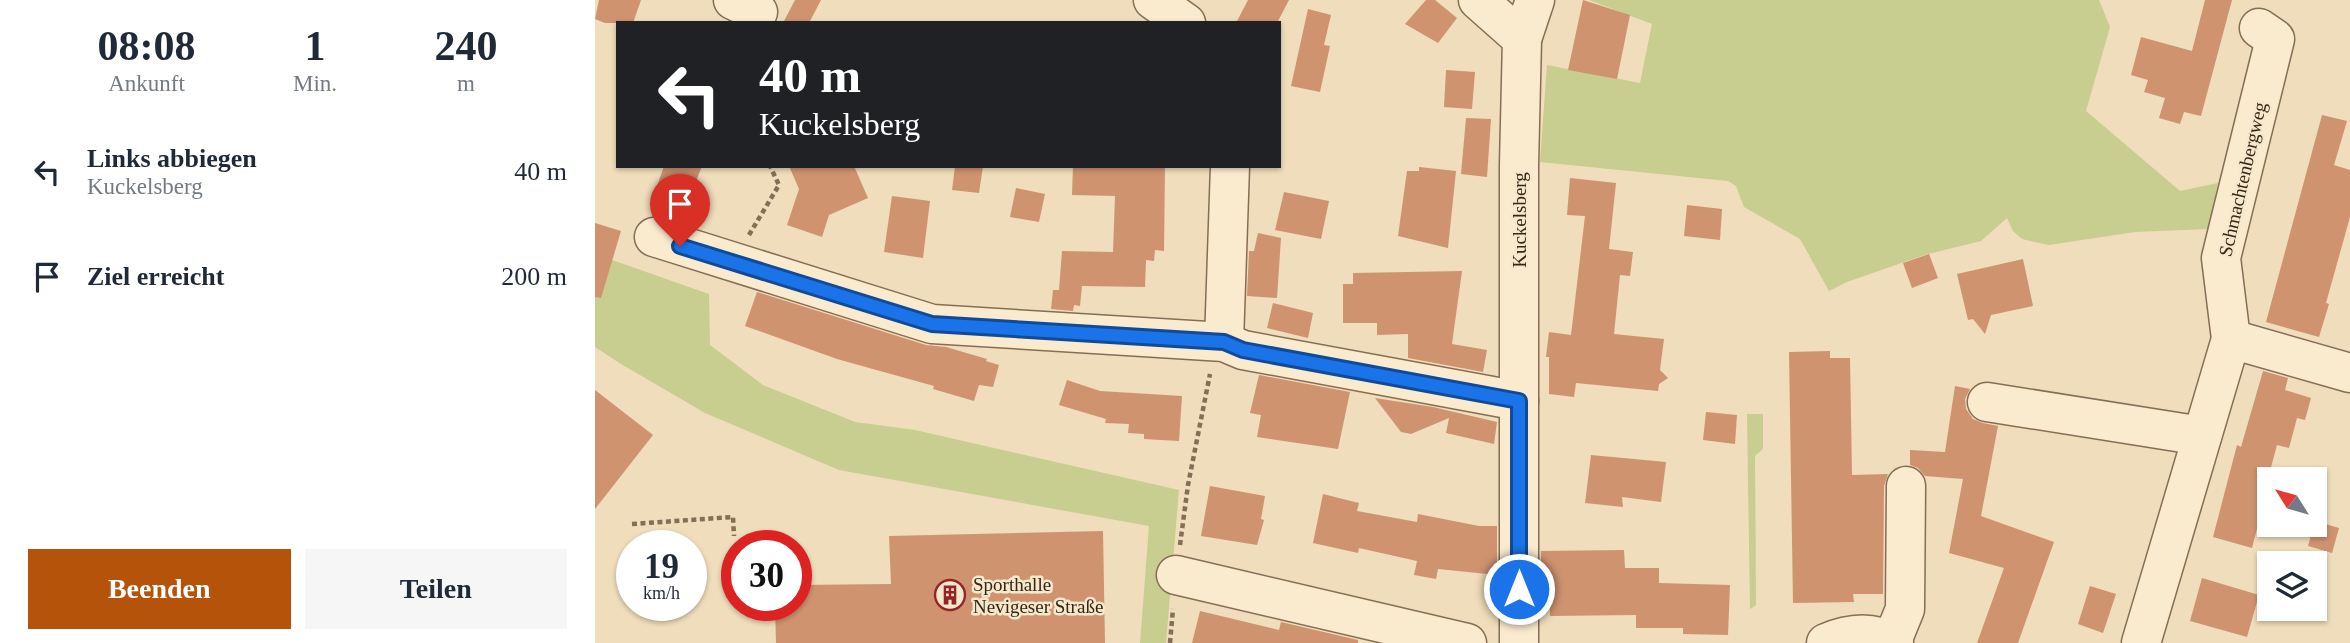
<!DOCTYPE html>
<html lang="de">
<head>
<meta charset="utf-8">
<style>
  :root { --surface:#fff; --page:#f6f6f7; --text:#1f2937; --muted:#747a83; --accent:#b45309 }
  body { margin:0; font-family:"Times New Roman",serif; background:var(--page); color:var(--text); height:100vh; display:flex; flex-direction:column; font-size:26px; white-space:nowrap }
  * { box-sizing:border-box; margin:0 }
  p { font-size:23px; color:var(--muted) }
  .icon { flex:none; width:38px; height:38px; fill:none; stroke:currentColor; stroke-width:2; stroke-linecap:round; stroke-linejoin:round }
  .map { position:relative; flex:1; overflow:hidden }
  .side { display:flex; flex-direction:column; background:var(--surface); width:595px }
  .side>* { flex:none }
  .guide { position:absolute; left:21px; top:21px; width:665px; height:147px; border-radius:0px; box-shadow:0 2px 5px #0004; background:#202124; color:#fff; overflow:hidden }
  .needle { width:46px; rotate:307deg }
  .fabs { position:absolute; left:1662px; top:467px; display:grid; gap:14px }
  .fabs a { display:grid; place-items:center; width:70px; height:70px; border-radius:0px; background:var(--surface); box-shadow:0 2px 5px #0004; font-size:35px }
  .speed { position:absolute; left:21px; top:530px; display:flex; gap:14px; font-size:35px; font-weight:700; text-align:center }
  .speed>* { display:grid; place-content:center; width:91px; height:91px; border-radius:50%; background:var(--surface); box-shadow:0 2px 5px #0004; line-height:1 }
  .speed small { font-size:18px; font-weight:400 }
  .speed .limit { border:10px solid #d22; background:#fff; color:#111 }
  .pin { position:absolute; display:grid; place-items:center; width:60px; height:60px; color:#fff; margin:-72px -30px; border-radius:50% 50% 50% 0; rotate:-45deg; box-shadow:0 0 7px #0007 }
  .pin .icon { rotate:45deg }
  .me { position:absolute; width:77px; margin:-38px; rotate:0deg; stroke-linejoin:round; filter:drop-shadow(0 0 5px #0008) }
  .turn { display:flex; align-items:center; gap:24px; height:147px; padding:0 28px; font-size:32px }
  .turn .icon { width:91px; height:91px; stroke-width:2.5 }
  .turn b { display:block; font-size:49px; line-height:60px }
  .eta { display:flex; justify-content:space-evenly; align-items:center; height:119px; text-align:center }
  .eta b { font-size:42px; font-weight:700; line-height:49px }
  .action { display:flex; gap:14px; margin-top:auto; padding:14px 28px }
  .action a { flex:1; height:80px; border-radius:0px; background:var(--accent); color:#fff; font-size:28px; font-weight:700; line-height:80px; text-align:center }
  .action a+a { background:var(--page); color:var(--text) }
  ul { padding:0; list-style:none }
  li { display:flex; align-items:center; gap:21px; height:105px; padding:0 28px }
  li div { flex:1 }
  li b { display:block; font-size:26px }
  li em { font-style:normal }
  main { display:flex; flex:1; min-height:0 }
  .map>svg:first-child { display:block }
  .green { fill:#c8cd90 }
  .building { fill:#cf9370 }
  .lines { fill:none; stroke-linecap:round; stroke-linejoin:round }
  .minor-casing { stroke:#866d55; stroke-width:41 }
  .path { stroke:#866d55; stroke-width:4.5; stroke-dasharray:5 3.5; stroke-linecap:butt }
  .minor { stroke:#faebce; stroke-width:38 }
  .route-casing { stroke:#114b97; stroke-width:18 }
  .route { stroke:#1a73e8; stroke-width:12 }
  .labels { text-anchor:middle; stroke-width:5; stroke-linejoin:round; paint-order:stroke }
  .street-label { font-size:19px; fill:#35261a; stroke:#f6e8cb }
  .poi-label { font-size:19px; fill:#35261a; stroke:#f6e8cb; text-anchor:start }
</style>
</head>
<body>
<main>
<section class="side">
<div class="eta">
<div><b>08:08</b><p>Ankunft</p></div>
<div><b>1</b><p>Min.</p></div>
<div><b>240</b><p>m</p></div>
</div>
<ul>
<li><svg class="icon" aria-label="left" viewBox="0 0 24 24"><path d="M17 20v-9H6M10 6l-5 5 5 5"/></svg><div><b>Links abbiegen</b><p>Kuckelsberg</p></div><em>40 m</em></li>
<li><svg class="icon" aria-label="arrive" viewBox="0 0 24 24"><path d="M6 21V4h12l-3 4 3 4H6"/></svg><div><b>Ziel erreicht</b></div><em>200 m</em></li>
</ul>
<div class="action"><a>Beenden</a><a>Teilen</a></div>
</section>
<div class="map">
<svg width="1755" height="643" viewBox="0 0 1755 643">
  <rect width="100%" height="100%" fill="#efddbb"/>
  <g class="green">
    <polygon points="994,0 1504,0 1515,27 1491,111 1585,191 1623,183 1613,229 1540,232 1454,245 1427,239 1418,231 1412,218 1386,241 1329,255 1252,282 1234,291 1205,239 1149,207 1141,186 1133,181 945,162 952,65 1045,83 1057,24"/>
    <polygon points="0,254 114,294 115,345 168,385 260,422 320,430 584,490 571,643 545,643 554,526 244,470 110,413 26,364 0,347"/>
    <polygon points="1152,414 1168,414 1168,449 1160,456 1161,605 1155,609"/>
  </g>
  <g class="building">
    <polygon points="4,0 46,0 38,23 10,23 0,19"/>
    <polygon points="200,0 226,0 214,23 188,23"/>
    <polygon points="653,0 694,0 682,23 641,23"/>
    <polygon points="831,0 840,0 862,18 843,43 810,24"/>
    <polygon points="988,0 1035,15 1022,79 973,70"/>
    <polygon points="1610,0 1637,0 1606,116 1589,112 1585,124 1564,118 1570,98 1549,92 1553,80 1536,75 1546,37 1597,51"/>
    <polygon points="713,9 736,15 729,45 735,46 725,92 696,86"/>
    <polygon points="851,70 880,72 877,109 849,107"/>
    <polygon points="1727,115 1752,121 1739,165 1755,170 1755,217 1731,303 1734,304 1724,337 1671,322"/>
    <polygon points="871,118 896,119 892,177 866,174"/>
    <polygon points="69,166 107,166 93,202 61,189"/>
    <polygon points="194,166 259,166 273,198 234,215 227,237 192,225 204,189"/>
    <polygon points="360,166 388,166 384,193 357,190"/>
    <polygon points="478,166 570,166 569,251 560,250 559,261 551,260 550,287 487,286 485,306 479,305 478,311 456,309 458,290 464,290 467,251 518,252 520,196 477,195"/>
    <polygon points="824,167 861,171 853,248 803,236 812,171 824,171"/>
    <polygon points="975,178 1021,183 1014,249 1038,252 1035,276 1025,275 1019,334 1069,339 1065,370 1073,378 1064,384 1063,391 981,383 979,397 954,394 954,357 951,357 954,332 976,335 990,216 972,215"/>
    <polygon points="421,188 450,194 444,222 415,217"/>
    <polygon points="689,192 734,201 726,239 680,230"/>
    <polygon points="297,196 335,201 328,258 289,252"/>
    <polygon points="1092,205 1127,209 1125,240 1089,236"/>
    <polygon points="0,223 26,231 6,298 0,297"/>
    <polygon points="663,233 686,238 682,298 652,296 654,251 659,251"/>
    <polygon points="1334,254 1343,278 1317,288 1308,263"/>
    <polygon points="1428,259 1438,306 1396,315 1390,334 1378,319 1373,320 1362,274"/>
    <polygon points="867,271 857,344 892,350 888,372 813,358 813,334 782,335 782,323 748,323 748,284 758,284 758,273"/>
    <polygon points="162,292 331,345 351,347 392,359 391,361 404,365 398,387 384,385 379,401 338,389 339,386 242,359 150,326"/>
    <polygon points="678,303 718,313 713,338 672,328"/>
    <polygon points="1235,351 1235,358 1255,358 1257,475 1293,474 1289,486 1288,594 1258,594 1259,602 1198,603 1194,352"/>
    <polygon points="1668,371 1693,378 1690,390 1716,398 1710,420 1702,418 1694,448 1682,445 1664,512 1666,513 1657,548 1618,537 1642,445 1646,447"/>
    <polygon points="664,375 755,392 743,449 662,437 666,415 655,413"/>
    <polygon points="472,380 505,391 587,396 584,441 549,439 549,434 533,433 534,424 510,423 511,419 464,405"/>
    <polygon points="1360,386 1375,389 1370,399 1371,409 1378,419 1388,423 1403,426 1386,516 1459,542 1423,643 1382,643 1409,568 1354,553 1368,479 1330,476 1323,468 1315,465 1315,450 1350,452"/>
    <polygon points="0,390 58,435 0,509"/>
    <polygon points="780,398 838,407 902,422 899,444 851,433 854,418 816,434 806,432"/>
    <polygon points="1111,412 1142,415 1140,444 1108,440"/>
    <polygon points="996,455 1071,462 1066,502 1027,497 1028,507 990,503"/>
    <polygon points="615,486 670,496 666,519 669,520 662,545 606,536"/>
    <polygon points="728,494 764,503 762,511 822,522 823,514 884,526 902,526 902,575 843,569 841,579 819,575 822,561 764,548 763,553 718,543"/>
    <polygon points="1720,521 1744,528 1737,553 1713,546"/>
    <polygon points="508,531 510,643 181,643 180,606 201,606 201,585 296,584 294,536"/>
    <polygon points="1029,550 1030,568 1064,568 1064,583 1135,585 1133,635 1088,634 1088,628 1041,628 1041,615 955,616 954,595 946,595 946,551"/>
    <polygon points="1607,578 1664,595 1652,637 1595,621"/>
    <polygon points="1495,586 1521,594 1508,633 1483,624"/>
    <polygon points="605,611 684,630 686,622 763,640 763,643 597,643"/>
  </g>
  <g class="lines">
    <g class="minor-casing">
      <g id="minor">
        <polyline points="138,0 163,12"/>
        <polyline points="558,0 591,23"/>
        <polyline points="883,0 927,39 924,165 924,643"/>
        <polyline points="927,39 940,0"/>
        <polyline points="59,237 337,324 629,342 648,350 924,401"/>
        <polyline points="1636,339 1755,373"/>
        <polyline points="629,342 635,166"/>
        <polyline points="1392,402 1607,436"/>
        <polyline points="581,575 872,643"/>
        <polyline points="1297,641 1310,609 1311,486"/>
        <path d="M1231,643C1254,633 1276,630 1299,643"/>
        <polyline points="1546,643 1636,339 1626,258 1680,39 1664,28"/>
      </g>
    </g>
    <g class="path">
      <polyline points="154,235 184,185 175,166"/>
      <polyline points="37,524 138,517 139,536"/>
      <polyline points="585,545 593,485 615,374"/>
      <polyline points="575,643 578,609"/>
    </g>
    <use href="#minor" class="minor"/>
  </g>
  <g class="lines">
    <g class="route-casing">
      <polyline id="route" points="85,246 337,324 629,342 648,350 924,401 924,589"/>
    </g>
    <use href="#route" class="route"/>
  </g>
  <defs>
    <g id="building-ring" transform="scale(1.575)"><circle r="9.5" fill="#f6e8cb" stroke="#972329" stroke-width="1.5"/><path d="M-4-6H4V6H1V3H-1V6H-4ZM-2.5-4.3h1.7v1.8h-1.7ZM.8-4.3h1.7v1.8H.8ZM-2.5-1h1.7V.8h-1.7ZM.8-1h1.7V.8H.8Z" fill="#972329"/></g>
  </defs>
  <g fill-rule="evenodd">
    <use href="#building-ring" x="355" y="595"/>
  </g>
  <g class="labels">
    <g class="street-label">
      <text transform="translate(1647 179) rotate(-77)" y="7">Schmachtenbergweg</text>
      <text transform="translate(924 220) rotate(-90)" y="7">Kuckelsberg</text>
    </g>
    <g class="poi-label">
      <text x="378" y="591">Sporthalle<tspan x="378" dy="22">Nevigeser Straße</tspan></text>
    </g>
  </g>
</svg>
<div class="fabs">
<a><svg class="needle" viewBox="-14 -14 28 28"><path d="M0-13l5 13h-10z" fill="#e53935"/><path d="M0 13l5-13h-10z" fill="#747a83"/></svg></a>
<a><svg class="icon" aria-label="layers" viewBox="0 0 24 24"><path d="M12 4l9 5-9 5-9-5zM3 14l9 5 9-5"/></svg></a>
</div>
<div class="speed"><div>19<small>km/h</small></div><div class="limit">30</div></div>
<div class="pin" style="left:85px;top:246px;background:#d93025"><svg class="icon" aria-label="arrive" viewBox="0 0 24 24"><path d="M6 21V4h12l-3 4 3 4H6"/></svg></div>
<svg class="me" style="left:924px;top:589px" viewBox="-20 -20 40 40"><circle r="17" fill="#1a73e8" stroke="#fff" stroke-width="3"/><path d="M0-11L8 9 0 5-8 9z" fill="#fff"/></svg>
<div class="guide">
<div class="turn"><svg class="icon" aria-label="left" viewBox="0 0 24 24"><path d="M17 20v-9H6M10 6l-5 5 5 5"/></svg><div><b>40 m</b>Kuckelsberg</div></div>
</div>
</div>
</main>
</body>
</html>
